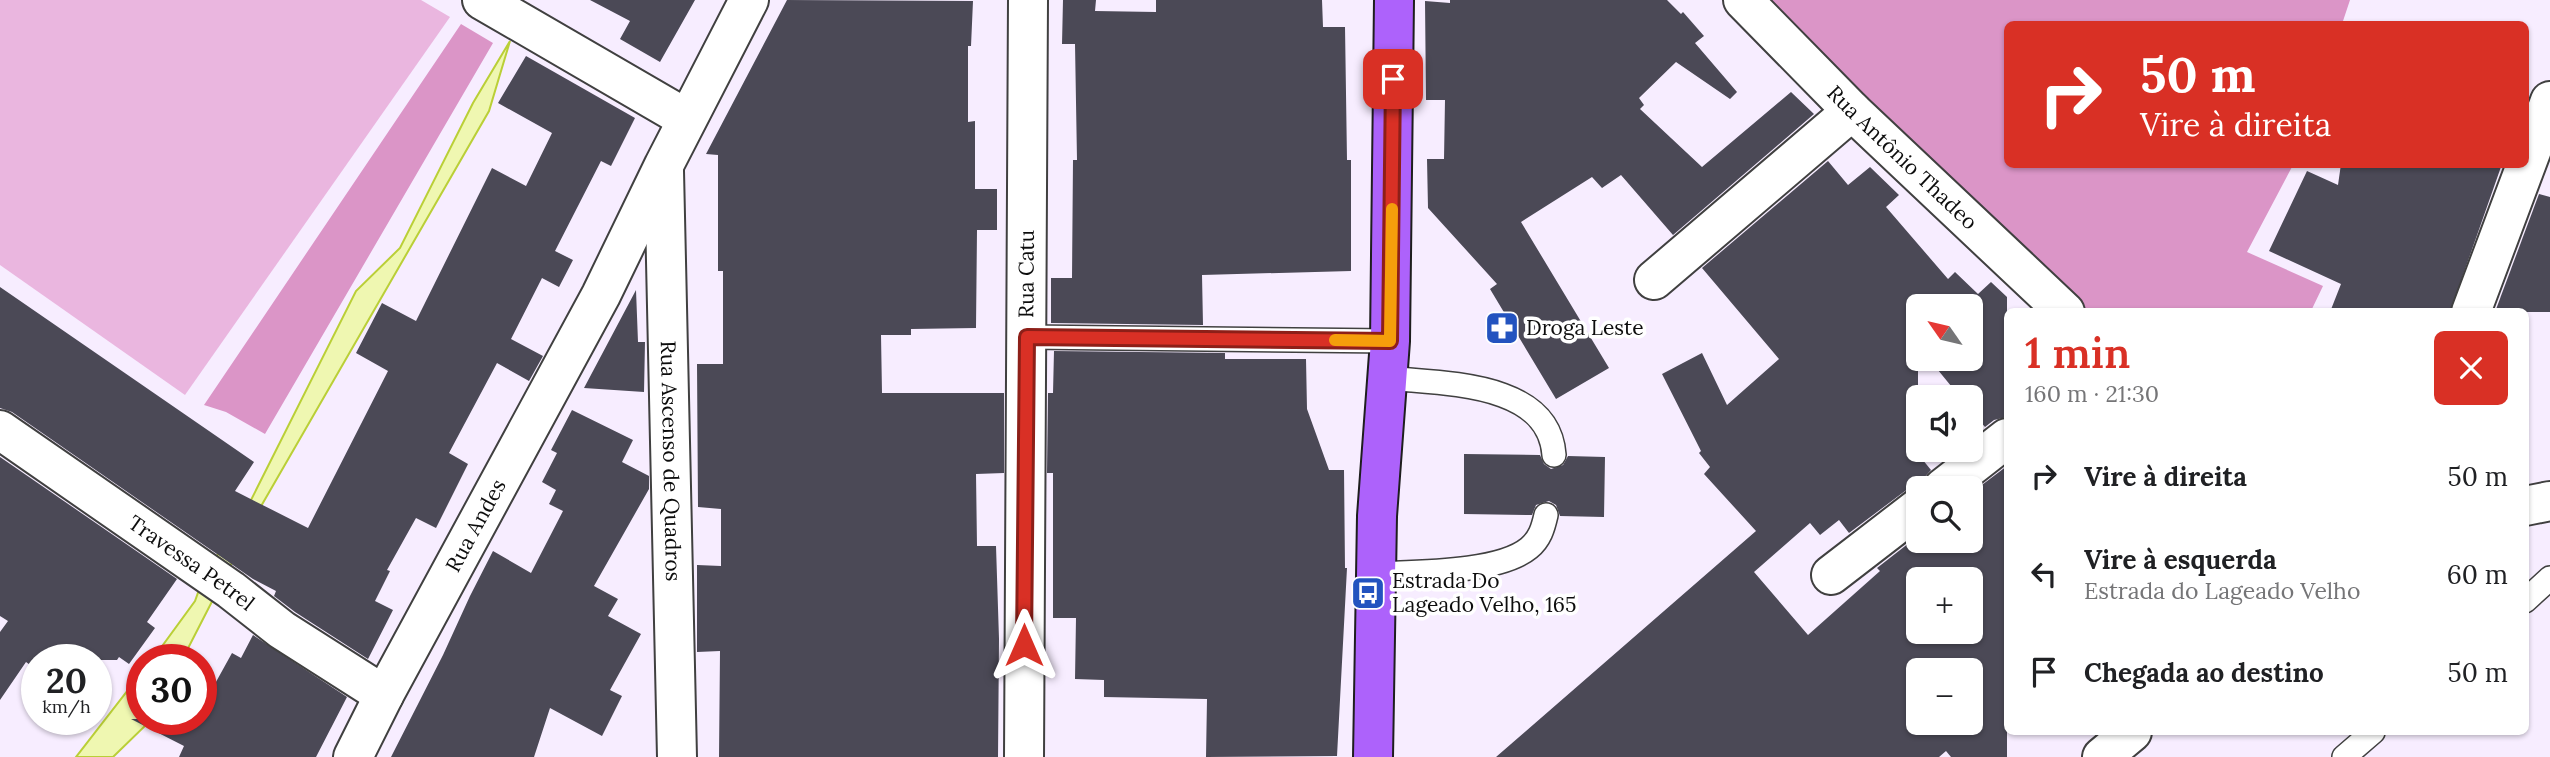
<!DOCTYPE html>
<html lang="pt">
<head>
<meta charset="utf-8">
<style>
  :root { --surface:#fff; --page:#f6f6f6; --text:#202124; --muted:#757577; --accent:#d93025 }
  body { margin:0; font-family:Lora,serif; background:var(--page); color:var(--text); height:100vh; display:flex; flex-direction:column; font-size:26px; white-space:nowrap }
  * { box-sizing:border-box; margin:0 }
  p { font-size:23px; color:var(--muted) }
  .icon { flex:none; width:38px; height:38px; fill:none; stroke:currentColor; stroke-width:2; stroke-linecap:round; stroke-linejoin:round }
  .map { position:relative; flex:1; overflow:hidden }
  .sheet { position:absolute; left:2004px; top:308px; width:525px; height:427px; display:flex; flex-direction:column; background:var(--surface); border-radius:10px; box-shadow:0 2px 5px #0004 }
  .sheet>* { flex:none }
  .guide { position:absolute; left:2004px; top:21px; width:525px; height:147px; border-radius:10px; box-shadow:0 2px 5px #0004; background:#d93025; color:#fff; overflow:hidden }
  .needle { width:46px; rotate:304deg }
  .controls { position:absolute; left:1906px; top:294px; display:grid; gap:14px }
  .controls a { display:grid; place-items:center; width:77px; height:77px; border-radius:10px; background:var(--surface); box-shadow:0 2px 5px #0004; font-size:35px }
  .speed { position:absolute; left:21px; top:644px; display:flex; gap:14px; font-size:35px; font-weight:700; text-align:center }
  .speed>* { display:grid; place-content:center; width:91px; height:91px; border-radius:50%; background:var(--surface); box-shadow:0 2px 5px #0004; line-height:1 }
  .speed small { font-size:18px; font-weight:400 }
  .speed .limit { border:10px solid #d22; background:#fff; color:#111 }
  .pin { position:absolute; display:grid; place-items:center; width:60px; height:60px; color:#fff; margin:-30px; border-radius:14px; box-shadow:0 4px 10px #0006 }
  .me { position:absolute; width:77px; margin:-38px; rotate:0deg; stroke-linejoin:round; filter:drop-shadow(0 0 5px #0008) }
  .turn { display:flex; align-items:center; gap:24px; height:147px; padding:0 21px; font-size:32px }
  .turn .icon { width:91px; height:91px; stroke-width:2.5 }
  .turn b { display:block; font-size:49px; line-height:60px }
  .round { display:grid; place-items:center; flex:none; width:74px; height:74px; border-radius:10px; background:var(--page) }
  .head { display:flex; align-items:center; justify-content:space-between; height:119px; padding:0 21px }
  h1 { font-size:42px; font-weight:600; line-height:52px; color:var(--accent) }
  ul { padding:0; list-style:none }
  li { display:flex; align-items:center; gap:21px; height:98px; padding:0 21px }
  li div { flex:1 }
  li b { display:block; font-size:26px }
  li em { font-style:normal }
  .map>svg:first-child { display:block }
  .green { fill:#eab6df }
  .forest { fill:#db95c7 }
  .water { fill:#eff7b1; stroke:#bacf37; stroke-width:2 }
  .building { fill:#4b4956; fill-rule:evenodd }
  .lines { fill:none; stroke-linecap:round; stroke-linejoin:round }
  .lane-casing { stroke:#404040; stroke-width:26 }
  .street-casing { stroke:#404040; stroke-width:42 }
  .primary-casing { stroke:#1e1e1e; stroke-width:42 }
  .lane { stroke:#fff; stroke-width:23 }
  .street { stroke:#fff; stroke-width:38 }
  .primary { stroke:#ad62fb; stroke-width:38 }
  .route-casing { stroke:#8d1f18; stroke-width:18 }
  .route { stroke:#d93025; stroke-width:12 }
  .slow { stroke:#f59e0b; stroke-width:12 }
  .labels { text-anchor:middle; stroke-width:7; stroke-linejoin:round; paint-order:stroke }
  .street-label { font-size:21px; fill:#0d0d0d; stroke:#fff }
  .poi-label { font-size:21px; fill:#0d0d0d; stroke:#fff; text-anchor:start }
</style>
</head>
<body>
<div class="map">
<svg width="2550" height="757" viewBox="0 0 2550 757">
  <rect width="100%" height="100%" fill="#f7edff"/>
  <polygon class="green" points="0,0 421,0 450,17 185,395 0,265"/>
  <g class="forest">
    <polygon points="1758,0 2350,0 2342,24 2007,24 2007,164 2293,165 2247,252 2323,286 2311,311 2079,311"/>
    <polygon points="461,24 493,43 265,434 226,412 204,405"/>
  </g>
  <g class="water">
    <polygon points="510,41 489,111 260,508 182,660 152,660 195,601 204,576 244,514 356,291 400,248 473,103"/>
    <polygon points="142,672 142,719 148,723 113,757 76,757"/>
  </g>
  <g class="building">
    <polygon points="590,0 695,0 660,62 620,39 630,21"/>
    <polygon points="787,0 973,1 971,46 968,46 968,122 975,121 975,189 997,189 997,230 977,230 976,328 911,329 911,335 881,335 882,393 1004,393 1004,473 976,474 977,546 996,546 999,639 998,757 719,757 720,651 697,652 697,565 721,566 721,509 698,507 697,364 723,364 723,271 718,271 718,155 706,154"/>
    <polygon points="1063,0 1096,0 1095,11 1156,12 1156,0 1322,0 1323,27 1345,27 1347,160 1351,160 1351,271 1202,275 1203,325 1051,323 1051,278 1072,278 1073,160 1077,160 1075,44 1062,44"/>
    <polygon points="1450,0 1667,0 1681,14 1683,12 1704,36 1695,43 1737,92 1730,99 1676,62 1639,98 1644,105 1640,109 1702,167 1791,92 1814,114 1673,235 1621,175 1602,188 1592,177 1521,222 1609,368 1556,399 1490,289 1497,284 1428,208 1427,159 1444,159 1445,100 1426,100 1425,1 1450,3"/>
    <polygon points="526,56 635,118 611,166 601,161 555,251 573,260 559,287 542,278 511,339 543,356 529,381 497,363 449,453 468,464 436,528 416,518 387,570 390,571 375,601 393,610 368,659 295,612 274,596 276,591 253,579 12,412 0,408 0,287 254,462 235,491 308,528 388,371 356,353 382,303 416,321 492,168 526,186 552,133 498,103"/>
    <path d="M1828,161L1848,185L1870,167L1899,195L1886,207L1948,279L1955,272L1978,294L1991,282L2007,297V417L1994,420L1985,427L1970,410V397H1960L1929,359H1970V306H1918V454L1931,470L1923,479L1922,487L1914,486L1905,491L1849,533L1839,520L1820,535L1810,523L1754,572L1808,635L1880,571L1877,568L1918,536V541H1970V494L2007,466V757H1951L1946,751L1939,757H1496L1756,531L1704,474L1710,467L1699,453L1701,451L1662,374L1702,353L1727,405L1779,359L1702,268ZM1918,579H1970V632H1918ZM1918,670H1970V723H1918Z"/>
    <polygon points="2341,164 2502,164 2450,312 2330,312 2341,284 2269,251 2307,171 2338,185"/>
    <polygon points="2539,194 2550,197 2550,312 2495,312"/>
    <polygon points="636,290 638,342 645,342 644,392 584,388"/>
    <polygon points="1054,351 1225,353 1225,359 1306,359 1307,409 1329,470 1344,470 1345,568 1347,568 1337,756 1206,757 1207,699 1104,697 1104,680 1075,679 1076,618 1053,618 1053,473 1047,473 1048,393 1053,393"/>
    <polygon points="572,410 633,440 622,462 649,476 649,489 594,586 618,599 608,616 641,634 610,690 622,696 602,736 550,708 534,757 391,757 443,655 470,596 493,551 531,573 563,511 549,504 556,490 542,482 557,453 551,450"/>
    <polygon points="1464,454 1540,455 1544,464 1551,469 1563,465 1568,456 1605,457 1604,517 1560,516 1556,505 1549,501 1536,505 1532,515 1464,514"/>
    <polygon points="0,457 177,579 147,622 155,628 129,664 119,657 117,660 37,660 33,667 26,662 0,700 0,632 8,621 0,616"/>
    <polygon points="253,635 347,697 316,757 179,757 184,746 131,719 201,719 201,709 232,653 241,658"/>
  </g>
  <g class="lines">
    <g class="lane-casing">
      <g id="lane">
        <polyline points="1027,337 1390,341"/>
        <path d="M1388,378C1442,384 1549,381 1554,455"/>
        <path d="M1376,574C1416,572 1499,573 1529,548C1540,539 1543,528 1546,515"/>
        <polyline points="2525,601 2550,578"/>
        <polyline points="2344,757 2373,732"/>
      </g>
    </g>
    <g class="street-casing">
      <g id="street">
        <polyline points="482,0 687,119"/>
        <path id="s1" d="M1743,0L1852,111L2065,312"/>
        <path id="s2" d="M664,171L677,757"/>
        <polyline points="1654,280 1852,111"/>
        <polyline points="2471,312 2550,101"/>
        <path id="s3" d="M0,430L231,590L282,630L384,695"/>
        <polyline points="1943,488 2007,438"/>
        <polyline points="2525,506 2550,501"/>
        <polyline points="1831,575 1918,508"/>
        <path id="s4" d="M353,757L384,695L601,295L664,165L749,0"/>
        <path id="s5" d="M1024,757L1028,0"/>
        <polyline points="2102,757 2132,732"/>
      </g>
    </g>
    <g class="primary-casing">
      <polyline id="primary" points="1373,757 1377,516 1390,341 1394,0"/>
    </g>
    <use href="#lane" class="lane"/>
    <use href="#street" class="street"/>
    <use href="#primary" class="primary"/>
  </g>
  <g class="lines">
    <g class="route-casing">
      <polyline id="route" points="1024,645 1027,337 1390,341 1393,79"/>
    </g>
    <use href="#route" class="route"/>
    <polyline class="slow" points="1335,340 1390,341 1392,209"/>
  </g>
  <defs>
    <g id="pharmacy-square" transform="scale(1.75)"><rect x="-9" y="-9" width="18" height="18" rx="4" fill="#2353bf" stroke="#fff"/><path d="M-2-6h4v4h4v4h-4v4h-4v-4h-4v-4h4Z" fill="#fff"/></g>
    <g id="bus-square" transform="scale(1.75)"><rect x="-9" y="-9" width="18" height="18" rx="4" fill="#2353bf" stroke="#fff"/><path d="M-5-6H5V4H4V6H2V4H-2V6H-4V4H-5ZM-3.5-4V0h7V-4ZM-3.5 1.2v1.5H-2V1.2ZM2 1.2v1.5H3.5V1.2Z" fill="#fff"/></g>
  </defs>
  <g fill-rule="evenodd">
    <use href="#pharmacy-square" x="1502" y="328"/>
    <use href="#bus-square" x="1368" y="593"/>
  </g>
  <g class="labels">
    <g class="street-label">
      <text dy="7" stroke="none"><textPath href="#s1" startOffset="224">Rua Antônio Thadeo</textPath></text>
      <text dy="7" stroke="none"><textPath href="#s5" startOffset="483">Rua Catu</textPath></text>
      <text dy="7" stroke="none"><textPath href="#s2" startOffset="290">Rua Ascenso de Quadros</textPath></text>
      <text dy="7" stroke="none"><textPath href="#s4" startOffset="262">Rua Andes</textPath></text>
      <text dy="7" stroke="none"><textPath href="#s3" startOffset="233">Travessa Petrel</textPath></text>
    </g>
    <g class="poi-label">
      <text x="1526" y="335">Droga Leste</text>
      <text x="1392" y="588">Estrada Do<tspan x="1392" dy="24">Lageado Velho, 165</tspan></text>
    </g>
  </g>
</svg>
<div class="controls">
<a><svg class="needle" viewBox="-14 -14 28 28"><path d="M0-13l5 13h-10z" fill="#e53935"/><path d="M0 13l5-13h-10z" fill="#757577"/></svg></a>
<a><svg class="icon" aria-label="sound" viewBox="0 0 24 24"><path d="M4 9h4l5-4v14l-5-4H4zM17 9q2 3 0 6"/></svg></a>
<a><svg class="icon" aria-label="search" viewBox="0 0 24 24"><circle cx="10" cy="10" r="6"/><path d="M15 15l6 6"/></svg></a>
<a>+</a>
<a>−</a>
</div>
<div class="speed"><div>20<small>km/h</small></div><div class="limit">30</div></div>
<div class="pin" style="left:1393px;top:79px;background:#d93025"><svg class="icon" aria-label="arrive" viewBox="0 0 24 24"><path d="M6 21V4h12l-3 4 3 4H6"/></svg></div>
<svg class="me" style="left:1024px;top:645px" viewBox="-20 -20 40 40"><path d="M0-17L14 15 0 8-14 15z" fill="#d93025" stroke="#fff" stroke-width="4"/></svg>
<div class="guide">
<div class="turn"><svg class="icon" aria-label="right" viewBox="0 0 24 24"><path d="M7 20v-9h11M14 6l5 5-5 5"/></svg><div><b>50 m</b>Vire à direita</div></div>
</div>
<section class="sheet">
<div class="head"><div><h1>1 min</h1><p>160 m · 21:30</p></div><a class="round" style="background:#d93025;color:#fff"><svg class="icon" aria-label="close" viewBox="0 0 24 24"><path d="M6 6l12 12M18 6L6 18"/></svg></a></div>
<ul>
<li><svg class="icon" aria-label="right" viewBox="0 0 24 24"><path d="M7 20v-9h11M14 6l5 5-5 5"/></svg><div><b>Vire à direita</b></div><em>50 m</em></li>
<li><svg class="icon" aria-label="left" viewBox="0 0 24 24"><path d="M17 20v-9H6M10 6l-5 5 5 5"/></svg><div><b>Vire à esquerda</b><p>Estrada do Lageado Velho</p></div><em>60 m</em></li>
<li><svg class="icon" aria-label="arrive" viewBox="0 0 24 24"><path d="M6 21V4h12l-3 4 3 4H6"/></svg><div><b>Chegada ao destino</b></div><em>50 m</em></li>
</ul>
</section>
</div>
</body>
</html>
